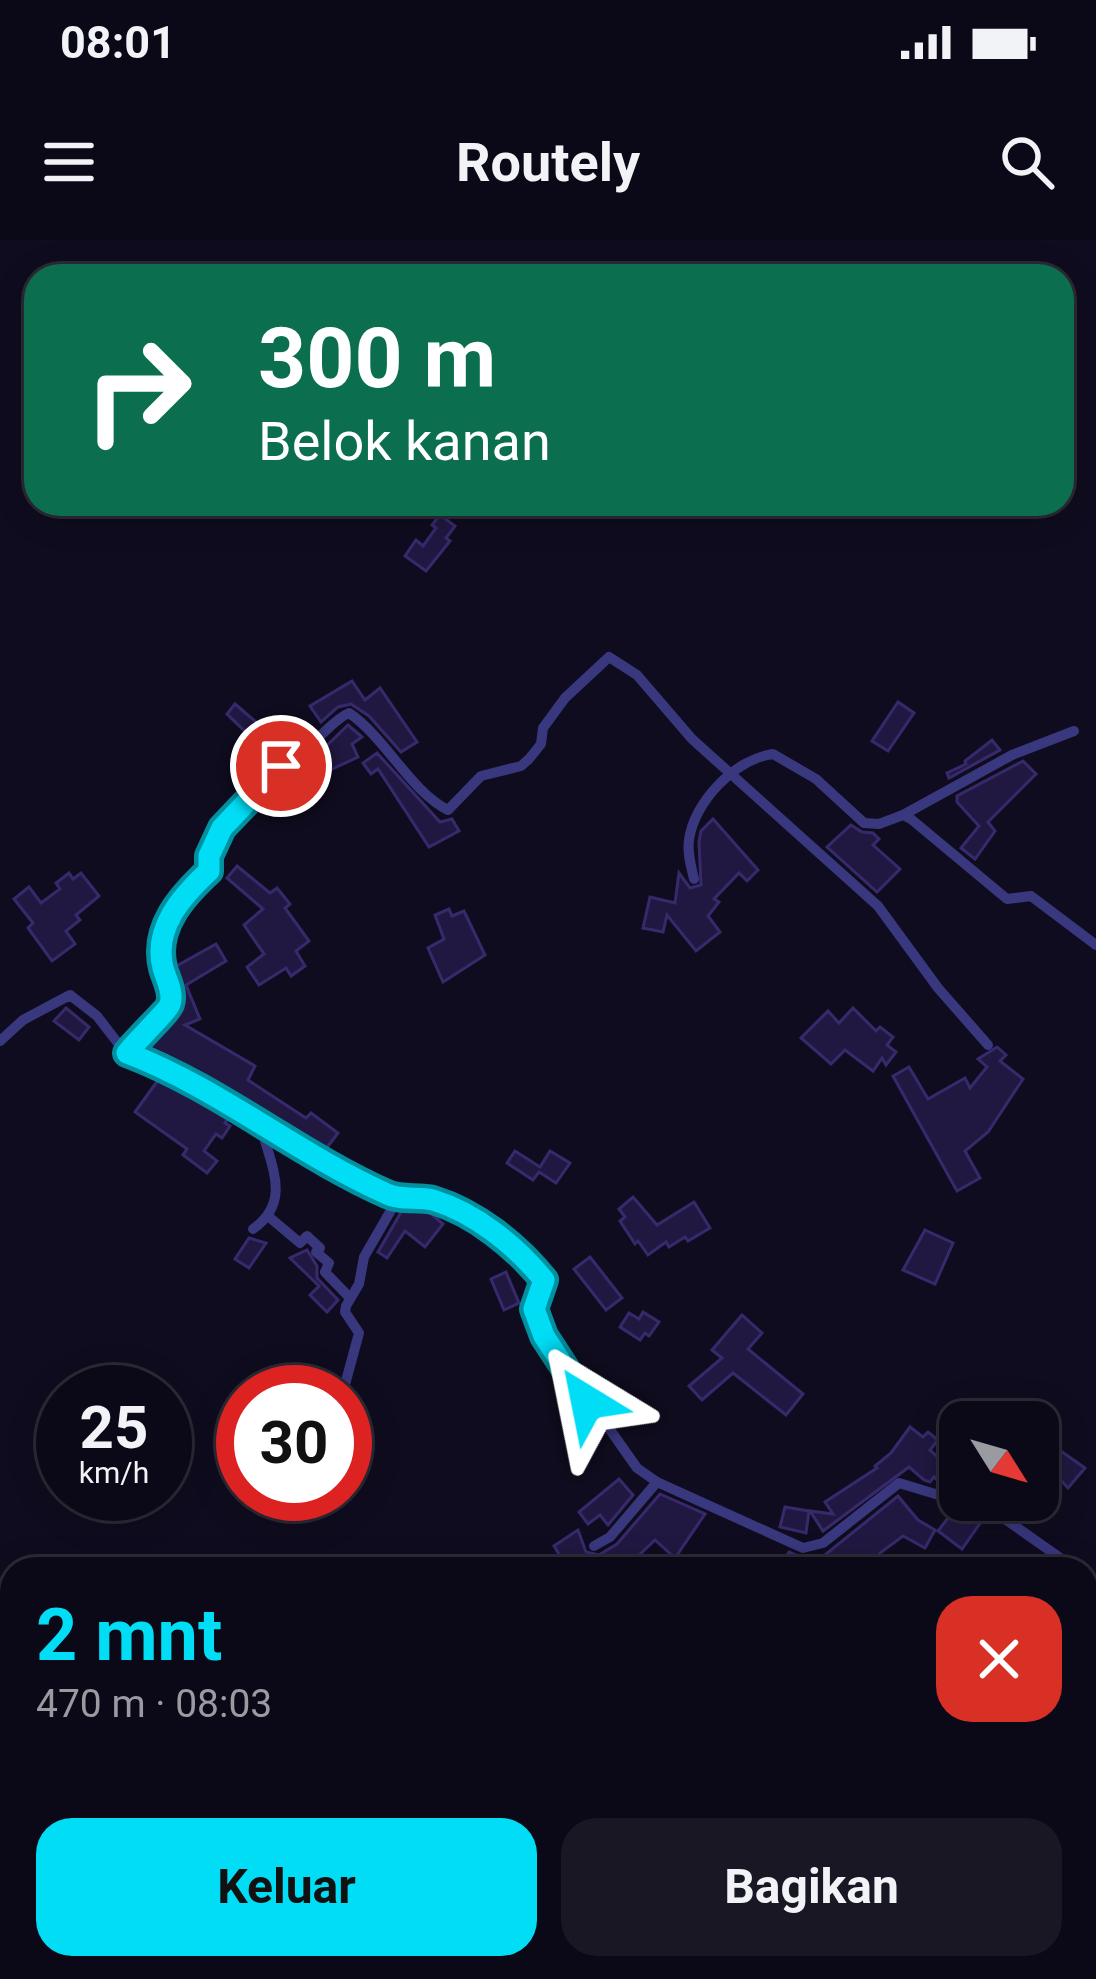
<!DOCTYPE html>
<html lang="id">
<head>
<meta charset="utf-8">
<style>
  :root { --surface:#0b0917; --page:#191724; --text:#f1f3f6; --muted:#9a9aa1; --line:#2b2a36; --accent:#00ddf5 }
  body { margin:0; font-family:Roboto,sans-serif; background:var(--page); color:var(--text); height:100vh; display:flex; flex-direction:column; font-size:45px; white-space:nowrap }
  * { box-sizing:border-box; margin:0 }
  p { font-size:39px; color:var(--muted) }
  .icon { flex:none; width:66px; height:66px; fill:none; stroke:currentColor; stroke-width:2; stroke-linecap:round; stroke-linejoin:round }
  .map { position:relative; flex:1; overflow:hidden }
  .sheet { position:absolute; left:0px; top:1317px; width:1098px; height:423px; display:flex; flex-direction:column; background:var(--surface); border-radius:36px 36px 0 0; box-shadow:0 6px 30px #0003,0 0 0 3px var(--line) }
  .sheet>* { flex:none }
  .banner { position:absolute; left:24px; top:24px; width:1050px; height:252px; border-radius:36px; box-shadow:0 6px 30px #0003,0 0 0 3px var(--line); background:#0b6e4f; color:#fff; overflow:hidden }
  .needle { width:78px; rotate:127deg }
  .controls { position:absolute; left:939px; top:1161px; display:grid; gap:24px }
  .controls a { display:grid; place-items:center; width:120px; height:120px; border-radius:24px; background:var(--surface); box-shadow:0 6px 30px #0003,0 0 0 3px var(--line); font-size:60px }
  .speed { position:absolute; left:36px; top:1125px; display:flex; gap:24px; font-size:60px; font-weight:700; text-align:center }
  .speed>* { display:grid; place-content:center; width:156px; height:156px; border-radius:50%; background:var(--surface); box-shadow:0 6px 30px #0003,0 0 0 3px var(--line); line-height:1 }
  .speed small { font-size:30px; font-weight:400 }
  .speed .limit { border:18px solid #d22; background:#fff; color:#111 }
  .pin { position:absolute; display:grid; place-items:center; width:102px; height:102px; color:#fff; margin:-51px; border:6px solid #fff; border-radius:50%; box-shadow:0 3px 12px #0007 }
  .me { position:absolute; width:132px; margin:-66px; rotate:325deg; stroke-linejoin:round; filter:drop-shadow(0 0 9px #0008) }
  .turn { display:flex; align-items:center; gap:42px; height:252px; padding:0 36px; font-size:54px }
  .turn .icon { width:156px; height:156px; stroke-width:2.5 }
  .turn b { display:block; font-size:84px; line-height:102px }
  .round { display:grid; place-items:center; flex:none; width:126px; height:126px; border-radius:36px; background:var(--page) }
  .head { display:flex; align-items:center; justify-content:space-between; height:204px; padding:0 36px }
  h1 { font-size:72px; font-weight:700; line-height:90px; color:var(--accent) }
  .action { display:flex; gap:24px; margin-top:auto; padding:24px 36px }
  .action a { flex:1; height:138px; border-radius:36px; background:var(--accent); color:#111; font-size:48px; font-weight:700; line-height:138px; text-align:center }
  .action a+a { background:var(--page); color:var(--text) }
  .status { display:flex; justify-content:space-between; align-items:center; height:84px; padding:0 60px; background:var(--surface); direction:ltr }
  .status svg { height:33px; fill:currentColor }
  header { display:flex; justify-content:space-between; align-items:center; height:156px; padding:0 36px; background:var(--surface); font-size:54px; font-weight:700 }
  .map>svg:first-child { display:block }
  .building { fill:#201840; stroke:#372a6c; stroke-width:3 }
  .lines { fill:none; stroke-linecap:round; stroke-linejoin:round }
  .minor { stroke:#39377e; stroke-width:10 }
  .route-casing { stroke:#00909f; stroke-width:30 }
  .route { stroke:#00ddf5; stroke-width:21 }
</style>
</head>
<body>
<div class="status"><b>08:01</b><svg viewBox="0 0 49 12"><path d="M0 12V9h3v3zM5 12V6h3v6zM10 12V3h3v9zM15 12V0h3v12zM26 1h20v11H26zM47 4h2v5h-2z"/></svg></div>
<header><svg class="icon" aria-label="menu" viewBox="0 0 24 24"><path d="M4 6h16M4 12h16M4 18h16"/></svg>Routely<svg class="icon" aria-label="search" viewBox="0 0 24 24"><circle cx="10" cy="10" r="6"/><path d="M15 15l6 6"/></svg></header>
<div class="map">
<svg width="1096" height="1739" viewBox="0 0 1096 1739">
  <rect width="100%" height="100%" fill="#0f0c1f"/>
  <g class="building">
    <polygon points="440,275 455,286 446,298 450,301 426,331 405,316 416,300 423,306 436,288 432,285"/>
    <polygon points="352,441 365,460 380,448 417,502 401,512 369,476 351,464 338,467 321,482 310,466"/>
    <polygon points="898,462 914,473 888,511 872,501"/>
    <polygon points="235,464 269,493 260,506 227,474"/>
    <polygon points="348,485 362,497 352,504 358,517 326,532 290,559 279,542 320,512"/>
    <polygon points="992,500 1000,510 949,538 947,533 966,524 965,521"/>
    <polygon points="377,513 440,582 452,579 459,591 429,607 378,529 371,534 363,523"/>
    <polygon points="1023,521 1036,534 988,582 995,591 975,619 961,608 979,586 957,562 957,556"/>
    <polygon points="713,579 758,630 747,641 739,633 714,659 719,662 708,676 720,692 696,711 667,675 663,692 643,688 650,657 675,663 679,633 690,648 701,645 699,602 701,591"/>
    <polygon points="851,585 862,592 873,593 879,599 873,605 900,629 877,652 827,607"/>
    <polygon points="237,626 270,653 277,648 290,664 285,668 309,701 296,711 305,726 291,736 286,728 259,745 247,727 264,714 244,685 263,669 227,638"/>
    <polygon points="69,633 73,639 81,633 99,656 76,675 80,680 66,691 75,704 52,721 28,688 33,683 14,659 29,647 41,663 60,649 56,643"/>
    <polygon points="449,669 452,676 464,671 485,715 443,742 428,708 444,699 435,675"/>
    <polygon points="216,704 226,721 186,745 200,779 185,785 255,826 248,840 306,878 311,873 338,893 326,909 286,883 284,886 146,807 179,767 180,749 173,728"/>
    <polygon points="66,768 89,787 79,800 54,781"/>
    <polygon points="853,768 876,791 880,787 893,797 887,805 896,812 886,825 882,818 873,831 845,810 831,824 801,798 828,771 839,783"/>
    <polygon points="997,807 1006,815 1000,821 1023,839 988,892 965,911 980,938 957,951 893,836 909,827 928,859 965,838 970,848 987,827 978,819"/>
    <polygon points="161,836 228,878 225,883 230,886 222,898 216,894 204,911 217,921 207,933 183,915 187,909 135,872"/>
    <polygon points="515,911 540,927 550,911 570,923 556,943 539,932 533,940 507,923"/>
    <polygon points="633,957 657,985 694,962 710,988 688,1001 685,997 669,1007 666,1002 648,1015 638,1001 635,1004 620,981 625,977 619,969"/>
    <polygon points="404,967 427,970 443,984 425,1007 405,991 387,1018 378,1012"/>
    <polygon points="925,990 953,1003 935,1044 903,1030"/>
    <polygon points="249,998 266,1003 249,1028 235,1019"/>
    <polygon points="307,1010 317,1026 317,1038 338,1060 327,1072 310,1055 319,1046 290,1018"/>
    <polygon points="590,1017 622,1058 606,1070 574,1029"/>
    <polygon points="506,1032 519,1063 504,1070 491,1039"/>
    <polygon points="643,1072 659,1082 649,1096 645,1093 640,1100 620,1087 629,1073 639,1079"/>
    <polygon points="742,1075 762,1093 748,1109 803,1154 786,1175 733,1133 702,1160 689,1146 722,1118 712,1110"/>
    <polygon points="910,1187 923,1197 928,1192 938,1200 930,1210 953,1231 942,1244 934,1237 930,1242 924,1240 909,1227 823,1291 810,1271 833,1274 825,1262 877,1228 875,1226 891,1213"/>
    <polygon points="1058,1209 1085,1228 1068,1248 1046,1224"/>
    <polygon points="619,1239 633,1255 608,1285 600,1275 588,1284 579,1272"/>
    <polygon points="660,1254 705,1274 675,1318 655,1300 636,1318 643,1329 568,1329 554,1306 578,1290 586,1312 599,1315 617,1304"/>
    <polygon points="898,1256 918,1280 935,1290 925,1308 903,1296 880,1313 869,1329 794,1329 783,1321 789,1312 815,1323"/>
    <polygon points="785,1267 809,1271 806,1293 780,1287"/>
    <polygon points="954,1270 981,1282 962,1309 938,1291"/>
  </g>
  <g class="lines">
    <g class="minor">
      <polyline points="903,575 1012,515 1074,491"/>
      <path d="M694,639C691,626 687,613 689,600C694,562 735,519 773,514L816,539L864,583L879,584L903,575L911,579L1007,659L1031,656L1096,705"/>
      <polyline points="0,801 23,780 70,755 97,776 124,811 168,829 235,871 391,956 434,961 470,977 511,1005 544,1040 534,1069 544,1096 637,1228 657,1242 803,1308 823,1303 899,1243 995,1272 1076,1329"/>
      <path d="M127,813C136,801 167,771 170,764C174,753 166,739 163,728C153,688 182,656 209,631C208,578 275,532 313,502C325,493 335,479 349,473C385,497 411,552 448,570L481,536L521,526L529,519L541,504L543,488L565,458L609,417L637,435L692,499L878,666L938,748L988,805"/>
      <polyline points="268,976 300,1003 307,996 320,1008 316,1012 329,1023 325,1032 350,1058"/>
      <path d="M253,989C290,963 273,930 263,894L266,888"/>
      <polyline points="343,1152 359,1093 345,1072 346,1066 359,1044 364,1017 398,958"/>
      <polyline points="594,1306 610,1297 657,1242"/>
      <polyline points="1086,1339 1096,1359"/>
      <polyline points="1086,1550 1096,1536"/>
      <polyline points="0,1676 12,1691"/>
      <polyline points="72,1728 81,1739"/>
      <polyline points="725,1728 727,1729"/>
    </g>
  </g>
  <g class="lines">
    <g class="route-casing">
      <path id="route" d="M281,526L222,588L209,616V631C182,656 153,688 163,728C166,739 174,753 170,764C168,771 136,801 127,813C219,848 297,914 387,954C401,961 418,956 433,960C476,973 516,1006 544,1040L534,1069L544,1096L587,1162"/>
    </g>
    <use href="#route" class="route"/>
  </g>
</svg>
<div class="controls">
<a><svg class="needle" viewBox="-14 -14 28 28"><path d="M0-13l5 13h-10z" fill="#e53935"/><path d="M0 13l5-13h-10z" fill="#9a9aa1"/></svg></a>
</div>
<div class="speed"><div>25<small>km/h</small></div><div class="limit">30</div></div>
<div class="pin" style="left:281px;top:526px;background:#d93025"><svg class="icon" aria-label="arrive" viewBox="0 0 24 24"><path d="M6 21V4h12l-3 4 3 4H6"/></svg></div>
<svg class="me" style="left:587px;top:1162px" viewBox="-20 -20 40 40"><path d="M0-17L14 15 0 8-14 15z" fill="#00ddf5" stroke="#fff" stroke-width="4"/></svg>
<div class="banner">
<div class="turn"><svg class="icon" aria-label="right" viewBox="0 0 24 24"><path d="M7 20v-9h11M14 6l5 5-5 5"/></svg><div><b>300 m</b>Belok kanan</div></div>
</div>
<section class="sheet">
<div class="head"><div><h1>2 mnt</h1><p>470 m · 08:03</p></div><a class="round" style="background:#d93025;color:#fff"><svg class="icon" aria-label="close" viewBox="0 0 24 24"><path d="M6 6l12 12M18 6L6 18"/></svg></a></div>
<div class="action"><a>Keluar</a><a>Bagikan</a></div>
</section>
</div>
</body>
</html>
